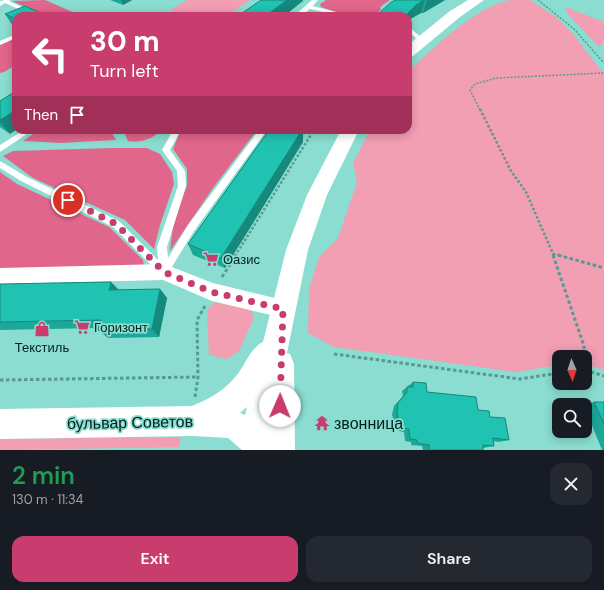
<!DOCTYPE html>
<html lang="en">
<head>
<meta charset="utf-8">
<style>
  :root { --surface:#171b24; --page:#242831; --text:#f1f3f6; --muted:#9ea1a6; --accent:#c93c6e }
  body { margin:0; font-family:"DM Sans",sans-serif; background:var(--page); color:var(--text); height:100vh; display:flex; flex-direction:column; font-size:15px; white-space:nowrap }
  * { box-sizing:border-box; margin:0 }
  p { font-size:13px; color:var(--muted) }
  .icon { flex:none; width:22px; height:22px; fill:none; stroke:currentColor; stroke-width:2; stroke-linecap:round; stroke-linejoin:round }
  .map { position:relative; height:450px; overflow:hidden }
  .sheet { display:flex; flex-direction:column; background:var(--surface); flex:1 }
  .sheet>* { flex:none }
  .banner { position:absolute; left:12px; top:12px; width:400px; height:122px; border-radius:12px; box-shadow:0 2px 10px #0003; background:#c93c6e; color:#fff; overflow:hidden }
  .needle { width:26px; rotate:177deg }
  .fabs { position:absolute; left:552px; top:350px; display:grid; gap:8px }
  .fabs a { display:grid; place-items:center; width:40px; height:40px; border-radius:8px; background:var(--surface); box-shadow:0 2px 10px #0003; font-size:20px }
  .pin { position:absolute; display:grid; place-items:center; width:34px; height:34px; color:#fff; margin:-17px; border:2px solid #fff; border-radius:50%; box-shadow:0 1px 4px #0007 }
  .me { position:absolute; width:44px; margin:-22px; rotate:1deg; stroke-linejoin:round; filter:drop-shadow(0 0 3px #0008) }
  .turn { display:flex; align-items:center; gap:14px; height:84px; padding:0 12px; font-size:18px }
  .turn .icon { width:52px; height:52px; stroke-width:2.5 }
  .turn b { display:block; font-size:28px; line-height:34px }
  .then { display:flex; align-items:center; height:38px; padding:0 12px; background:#0003; gap:8px; font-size:15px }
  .round { display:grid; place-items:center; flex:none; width:42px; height:42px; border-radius:12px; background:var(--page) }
  .summary { display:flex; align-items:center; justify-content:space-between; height:68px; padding:0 12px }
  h1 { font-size:24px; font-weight:600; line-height:30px; color:#1e9e55 }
  .action { display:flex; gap:8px; margin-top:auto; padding:8px 12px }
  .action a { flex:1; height:46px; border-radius:12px; background:var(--accent); color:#fff; font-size:16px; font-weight:600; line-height:46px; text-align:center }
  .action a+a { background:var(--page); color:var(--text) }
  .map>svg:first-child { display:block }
  .green { fill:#f29eb3 }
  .forest { fill:#e1668c }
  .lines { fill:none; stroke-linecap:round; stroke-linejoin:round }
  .path-far2 { stroke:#599a90; stroke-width:1.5; stroke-dasharray:2 1.5; stroke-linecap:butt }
  .path-far1 { stroke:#599a90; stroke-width:2.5; stroke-dasharray:2.5 2; stroke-linecap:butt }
  .path { stroke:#599a90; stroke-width:3; stroke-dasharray:3.5 2.5; stroke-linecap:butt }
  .service { fill:#fff; fill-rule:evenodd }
  .pedestrian { fill:#fff; fill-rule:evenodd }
  .minor { fill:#fff; fill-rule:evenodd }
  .tertiary { fill:#fff; fill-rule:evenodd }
  .wall { fill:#1ca898 }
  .shaded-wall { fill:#16887c }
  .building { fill:#20c3b1; stroke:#16887c }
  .route { stroke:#c93c6e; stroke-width:7; stroke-dasharray:0 12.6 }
  .labels { text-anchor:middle; stroke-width:3.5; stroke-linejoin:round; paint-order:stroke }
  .poi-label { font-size:13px; fill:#00211d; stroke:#8addd0; text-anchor:start }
  .near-street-label { font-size:16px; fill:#00211d; stroke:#8addd0 }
  .near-poi-label { font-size:16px; fill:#00211d; stroke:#8addd0; text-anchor:start }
</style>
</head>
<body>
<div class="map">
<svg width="604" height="450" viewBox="0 0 604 450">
  <rect width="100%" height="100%" fill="#8addd0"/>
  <g class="green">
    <polygon points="187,0 250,0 226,16 170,16 172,9"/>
    <path d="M510,0H530L556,17L573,34L604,74V370L585,364V357H559V365L516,372L334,347L308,333L309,289L319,257L338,238L357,182L353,163L370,130H408V72C433,48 475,7 510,0Z"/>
    <polygon points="565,7 604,22 604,42 599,47 567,13"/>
    <polygon points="215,302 251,310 254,318 239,351 227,359 209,355 207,310"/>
    <polygon points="181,437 179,447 0,450 0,439"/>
  </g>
  <g class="forest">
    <polygon points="45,0 82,16 45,16 12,1"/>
    <path d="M326,0H390L380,7L381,9C371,23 335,12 321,7L320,4Z"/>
    <polygon points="13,39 16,41 16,65 4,72 0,73 0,45"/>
    <polygon points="39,130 84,130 87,132 89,130 110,130 116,140 61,143 23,141"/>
    <path d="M123,130H150L157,134C149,140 138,143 128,141Z"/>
    <polygon points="185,130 257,130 213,188 170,251 173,226 187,185 187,169 173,149 179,134"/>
    <polygon points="112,148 147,148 160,154 172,172 174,184 160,225 154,249 125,220 33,178 3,156 13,151"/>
    <polygon points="0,172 17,184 109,227 143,260 144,267 0,270"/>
  </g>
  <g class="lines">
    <g class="path-far2">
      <polyline points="538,0 574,29 604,63"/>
      <polyline points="480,110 470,90 475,84 496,78 604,73"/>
    </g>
    <g class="path-far1">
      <polyline points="480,109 511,171 526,192 554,256"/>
      <polyline points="553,254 562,256"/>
      <polyline points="235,256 314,130"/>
    </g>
    <g class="path">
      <polyline points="553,255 584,346 584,357"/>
      <polyline points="558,255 604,268"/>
      <polyline points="222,277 236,255"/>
      <polyline points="334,354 520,379 559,373"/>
      <polyline points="585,370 604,376"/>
      <polyline points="0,380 198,377"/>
      <polyline points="195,397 198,377 197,320 205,306"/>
    </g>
    <g class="service">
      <polygon points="3,0 7,0 41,16 33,16 3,2"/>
      <polygon points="312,0 318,0 313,6 351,16 341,16 310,9 301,16 294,16"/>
      <polygon points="408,26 423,39 423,41 419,41 408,31"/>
      <polygon points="16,34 16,38 0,45 0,41"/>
      <polygon points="24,130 33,130 0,152 0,145"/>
      <polygon points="173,130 181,130 170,150 185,171 186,186 167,247 168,258 188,225 259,130 267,130 194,231 167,275 164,276 161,275 113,227 21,181 0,168 0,161 27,177 119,221 158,260 157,247 178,186 177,171 162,150"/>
    </g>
    <polygon class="pedestrian" points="11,0 0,6 0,1"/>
    <polygon class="minor" points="164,264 213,283 283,300 290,302 293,309 290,316 283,318 212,301 163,280 0,284 0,268"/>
    <g class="tertiary">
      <polygon points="468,0 484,0 460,17 413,56 408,58 408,45 450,11"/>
      <path d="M341,130H359L327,195L308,250L287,353L290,354L294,364L295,450H242L228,438L194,436L0,439V409L192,406C209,399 224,391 236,376C245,366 250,348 263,342L286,250L307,195ZM247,407L245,415L240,413L241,412Z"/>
    </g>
  </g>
  <g class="wall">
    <polygon points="110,0 132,0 123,5"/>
    <polygon points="395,0 445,0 423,13 421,13 412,18 408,23 408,16"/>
    <polygon points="5,14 16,16 16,29 14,28"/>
    <polygon points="0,101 10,134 0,127"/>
    <polygon points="269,130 303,130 303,142 225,268 193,255 188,244"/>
    <polygon points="0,284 119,290 160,289 167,298 159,337 108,338 98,330 98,328 0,330"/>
    <polygon points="413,382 427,392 478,410 490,417 509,440 499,442 493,441 494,446 483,448 483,450 423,450 422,446 411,445 411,442 405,441 404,432 399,431 395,424 392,415 394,406 403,396 402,391"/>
    <polygon points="594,402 604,402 604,450 602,450 585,408 585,405 584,405"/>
  </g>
  <g class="shaded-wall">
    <polygon points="121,0 132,0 123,5"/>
    <polygon points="287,0 303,0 303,1 284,16 265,16"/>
    <polygon points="424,0 425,0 421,13 412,18 408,23 408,16 405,16 416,5"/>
    <polygon points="427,0 445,0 423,13"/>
    <polygon points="16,110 16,130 10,134 0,122 0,120"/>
    <polygon points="302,130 303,130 303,142 225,268 221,258"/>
    <polygon points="111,282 120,291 109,290"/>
    <polygon points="160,289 167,298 159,337 152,329"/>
  </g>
  <g class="building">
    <polygon points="261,0 287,0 265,16 238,16"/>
    <polygon points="395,0 424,0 416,5 405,16 376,16 390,3"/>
    <polygon points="25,6 47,16 16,16 16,19 5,14"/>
    <polygon points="16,91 16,110 0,120 0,101"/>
    <polygon points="269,130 302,130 221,258 188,244"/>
    <polygon points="111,282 109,290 160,289 152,329 98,330 101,320 0,322 0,284"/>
    <polygon points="413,382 426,383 427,392 476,397 478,410 489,411 490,417 505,418 509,440 493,438 494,446 483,445 483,450 429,450 429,445 417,443 417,440 410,439 409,429 404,428 399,422 397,412 398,403 407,392 407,387 413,387"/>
    <polygon points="594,402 604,402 604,424"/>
  </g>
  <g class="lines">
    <polyline class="route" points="68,200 116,224 164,272 212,292 283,309 280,406"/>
  </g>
  <defs>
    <g id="supermarket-bare" transform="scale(1.2)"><path d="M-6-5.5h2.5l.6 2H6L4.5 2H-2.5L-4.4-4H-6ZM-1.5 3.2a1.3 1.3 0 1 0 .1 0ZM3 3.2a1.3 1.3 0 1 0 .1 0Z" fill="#c93c6e" stroke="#8addd0" stroke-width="2.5" paint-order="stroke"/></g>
    <g id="shop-bare" transform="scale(1.2)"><path d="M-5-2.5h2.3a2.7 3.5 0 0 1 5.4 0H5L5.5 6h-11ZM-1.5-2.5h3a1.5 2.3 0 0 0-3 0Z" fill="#c93c6e" stroke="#8addd0" stroke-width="2.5" paint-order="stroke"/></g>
    <g id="temple-bare" transform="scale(1.2)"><path d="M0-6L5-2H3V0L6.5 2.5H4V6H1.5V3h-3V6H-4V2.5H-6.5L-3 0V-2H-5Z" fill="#c93c6e" stroke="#8addd0" stroke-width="2.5" paint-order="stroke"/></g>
  </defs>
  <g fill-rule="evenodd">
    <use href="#supermarket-bare" x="211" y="259"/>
    <use href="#supermarket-bare" x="82" y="327"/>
    <use href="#shop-bare" x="42" y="329"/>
    <use href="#temple-bare" x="322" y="423"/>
  </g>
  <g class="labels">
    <g class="poi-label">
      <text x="223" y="264">Оазис</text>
      <text x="94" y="332">Горизонт</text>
      <text x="42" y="352" text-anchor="middle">Текстиль</text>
    </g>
    <g class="near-street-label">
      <text transform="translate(130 422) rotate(-1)" y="6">бульвар Советов</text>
    </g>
    <g class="near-poi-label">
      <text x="334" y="429">звонница</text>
    </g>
  </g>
</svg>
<div class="fabs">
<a><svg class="needle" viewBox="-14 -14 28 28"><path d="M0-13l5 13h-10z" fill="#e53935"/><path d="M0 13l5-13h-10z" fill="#9ea1a6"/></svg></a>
<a><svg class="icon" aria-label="search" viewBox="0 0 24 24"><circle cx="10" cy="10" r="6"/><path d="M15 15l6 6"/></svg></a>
</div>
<div class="pin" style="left:68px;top:200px;background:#d93025"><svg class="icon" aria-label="arrive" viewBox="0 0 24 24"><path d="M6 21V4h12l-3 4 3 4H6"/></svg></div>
<svg class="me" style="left:280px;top:406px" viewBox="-20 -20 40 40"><circle r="19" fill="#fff"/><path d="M0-13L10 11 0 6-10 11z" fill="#c93c6e"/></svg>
<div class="banner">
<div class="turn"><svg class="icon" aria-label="left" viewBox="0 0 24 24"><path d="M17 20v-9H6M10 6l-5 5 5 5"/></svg><div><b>30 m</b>Turn left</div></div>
<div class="then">Then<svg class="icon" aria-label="arrive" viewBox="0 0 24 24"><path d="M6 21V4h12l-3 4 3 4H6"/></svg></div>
</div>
</div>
<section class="sheet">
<div class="summary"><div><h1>2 min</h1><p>130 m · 11:34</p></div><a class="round"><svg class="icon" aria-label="close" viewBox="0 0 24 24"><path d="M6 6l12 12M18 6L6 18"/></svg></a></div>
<div class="action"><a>Exit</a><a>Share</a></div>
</section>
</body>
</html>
